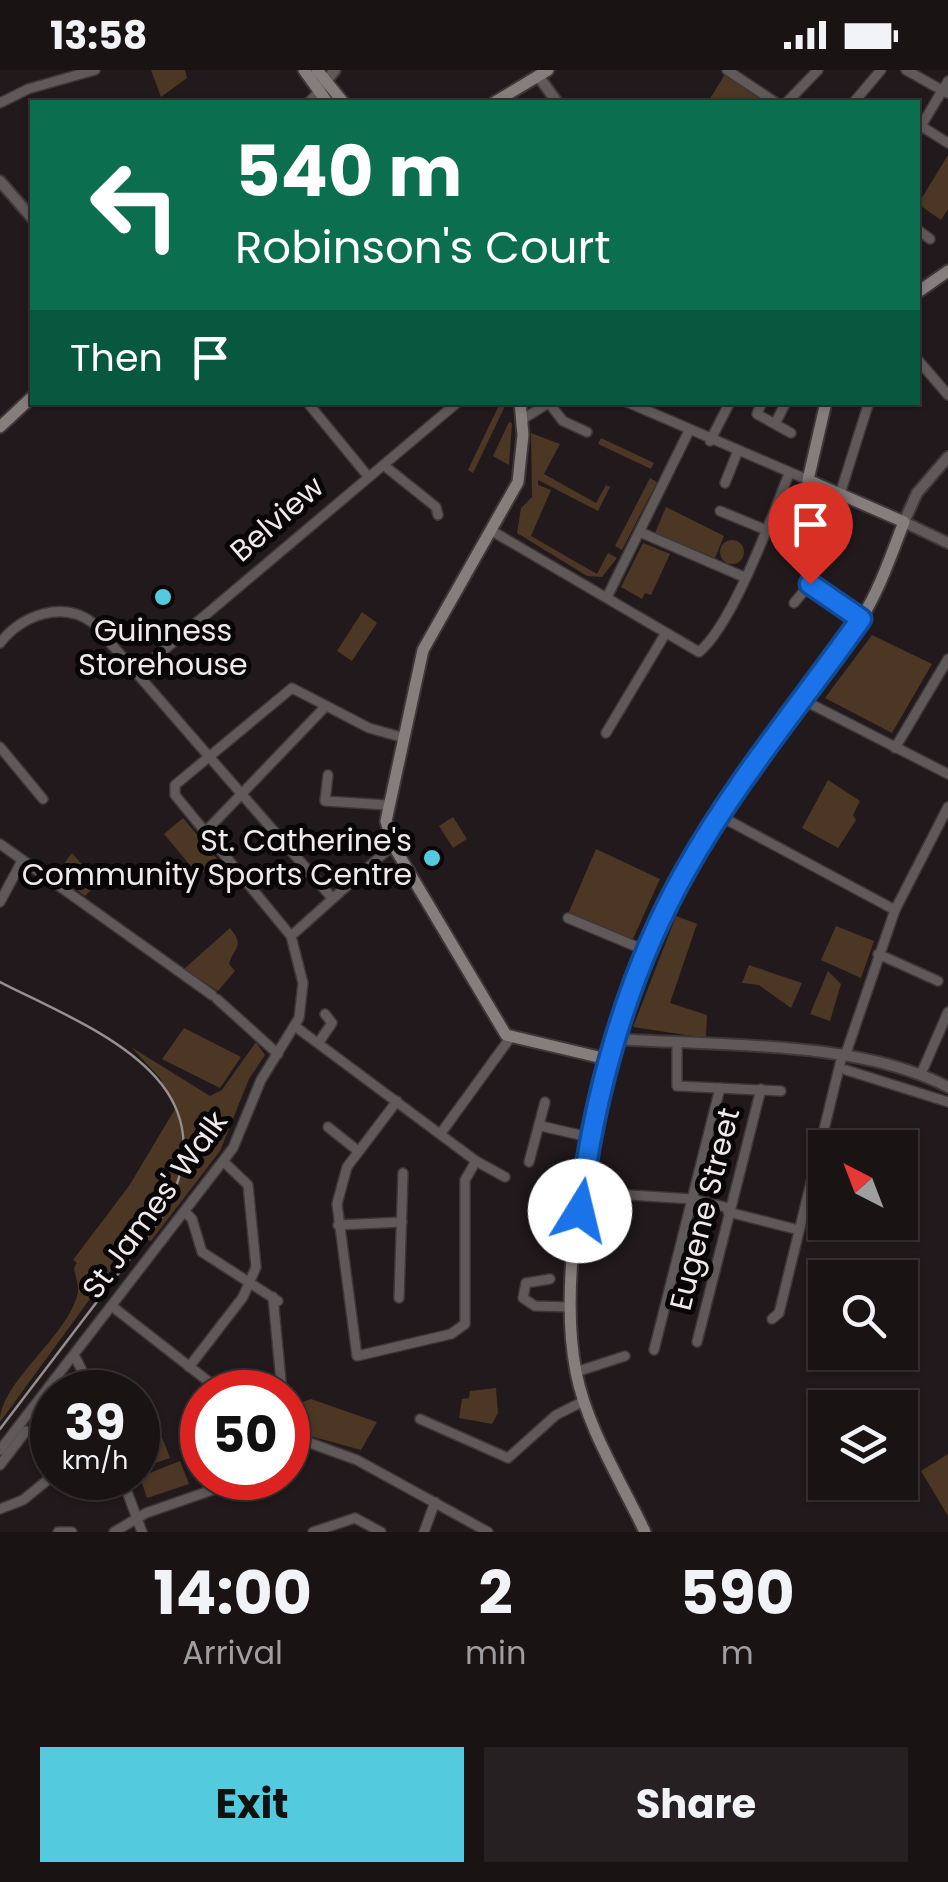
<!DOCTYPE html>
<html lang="en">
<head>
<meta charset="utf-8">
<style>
  :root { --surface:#191314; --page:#262022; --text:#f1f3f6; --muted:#9f9ea0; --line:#373234; --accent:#54cade }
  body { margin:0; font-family:Poppins,sans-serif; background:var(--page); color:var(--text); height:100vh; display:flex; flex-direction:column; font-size:38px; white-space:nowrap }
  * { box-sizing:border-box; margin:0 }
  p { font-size:32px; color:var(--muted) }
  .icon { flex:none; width:55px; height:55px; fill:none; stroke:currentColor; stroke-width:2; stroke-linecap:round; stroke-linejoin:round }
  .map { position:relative; height:1462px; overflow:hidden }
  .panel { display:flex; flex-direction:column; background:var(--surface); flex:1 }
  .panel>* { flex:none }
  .guide { position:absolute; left:30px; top:30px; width:890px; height:305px; border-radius:0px; box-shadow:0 2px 8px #0004,0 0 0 2px var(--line); background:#0b6e4f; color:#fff; overflow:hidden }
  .needle { width:65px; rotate:318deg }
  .fabs { position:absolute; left:808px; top:1060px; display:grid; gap:20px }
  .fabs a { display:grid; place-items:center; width:110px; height:110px; border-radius:0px; background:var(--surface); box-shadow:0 2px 8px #0004,0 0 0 2px var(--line); font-size:50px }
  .speed { position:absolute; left:30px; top:1300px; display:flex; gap:20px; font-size:50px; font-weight:700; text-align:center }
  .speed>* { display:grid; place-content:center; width:130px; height:130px; border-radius:50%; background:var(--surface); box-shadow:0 2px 8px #0004,0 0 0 2px var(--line); line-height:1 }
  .speed small { font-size:25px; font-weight:400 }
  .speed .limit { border:15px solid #d22; background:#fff; color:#111 }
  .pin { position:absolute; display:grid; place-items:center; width:85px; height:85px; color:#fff; margin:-102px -42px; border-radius:50% 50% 50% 0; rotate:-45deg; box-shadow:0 0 10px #0007 }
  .pin .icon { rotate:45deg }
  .me { position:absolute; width:110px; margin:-55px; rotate:9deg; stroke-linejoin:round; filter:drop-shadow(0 0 8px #0008) }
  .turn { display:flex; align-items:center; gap:35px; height:210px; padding:0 40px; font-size:45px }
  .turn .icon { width:130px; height:130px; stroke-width:2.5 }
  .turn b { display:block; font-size:70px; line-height:85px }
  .then { display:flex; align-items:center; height:95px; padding:0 40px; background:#0003; gap:20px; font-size:38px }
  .eta { display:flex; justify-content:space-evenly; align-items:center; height:170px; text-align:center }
  .eta b { font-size:60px; font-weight:700; line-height:70px }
  .action { display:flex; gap:20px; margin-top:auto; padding:20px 40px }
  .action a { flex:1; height:115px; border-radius:0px; background:var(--accent); color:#111; font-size:40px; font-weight:700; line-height:115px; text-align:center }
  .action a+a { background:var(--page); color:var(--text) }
  .status { display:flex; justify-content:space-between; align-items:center; height:70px; padding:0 50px; background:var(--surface); direction:ltr }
  .status svg { height:28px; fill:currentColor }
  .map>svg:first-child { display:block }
  .green { fill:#4c3724 }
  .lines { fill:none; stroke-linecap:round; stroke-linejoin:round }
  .minor-casing { stroke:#3e3638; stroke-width:12 }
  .tertiary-casing { stroke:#3e3638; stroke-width:14 }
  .secondary-casing { stroke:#3e3638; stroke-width:15 }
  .minor { stroke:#5f5a59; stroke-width:9 }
  .tertiary { stroke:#5f5a59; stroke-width:10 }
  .secondary { stroke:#857e7d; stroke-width:11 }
  .tram { stroke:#958f90; stroke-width:2.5 }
  .route-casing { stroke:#114b97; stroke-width:25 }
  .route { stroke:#1a73e8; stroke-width:18 }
  .poi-dot { fill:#54cade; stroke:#080506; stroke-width:4 }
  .labels { text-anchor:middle; stroke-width:10; stroke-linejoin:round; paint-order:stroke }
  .street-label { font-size:30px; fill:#eee9ea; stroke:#080506 }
  .poi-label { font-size:30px; fill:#eee9ea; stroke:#080506 }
</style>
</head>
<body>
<div class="status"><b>13:58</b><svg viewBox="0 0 49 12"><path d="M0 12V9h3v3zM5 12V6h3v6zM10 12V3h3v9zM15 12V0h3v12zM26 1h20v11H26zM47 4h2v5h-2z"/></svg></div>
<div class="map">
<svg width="948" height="1462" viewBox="0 0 948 1462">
  <rect width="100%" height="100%" fill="#21191b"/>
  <g class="green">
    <polygon points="151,0 185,0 187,8 161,27"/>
    <polygon points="725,4 766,32 708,32"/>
    <polygon points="948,85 948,139 941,150 918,134"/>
    <polygon points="500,333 506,334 473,403 468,400"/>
    <polygon points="509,352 512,353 509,395 493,386"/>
    <polygon points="531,363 560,374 544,404 596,433 606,415 610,417 598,441 538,410 538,415 551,420 531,466 597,504 608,483 617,488 602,507 587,506 517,463 521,438 532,427"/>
    <polygon points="601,368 654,393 651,399 598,374"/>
    <polygon points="650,408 657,412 622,480 615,476"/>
    <polygon points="666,437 724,466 715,488 655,463"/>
    <circle cx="732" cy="482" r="12"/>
    <polygon points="643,473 670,484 651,525 645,523 642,529 621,517"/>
    <polygon points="362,542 377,553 352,591 337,581"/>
    <polygon points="872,565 932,594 892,663 825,628"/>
    <polygon points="828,710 860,731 853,745 856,750 838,778 802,758"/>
    <polygon points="453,747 467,769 453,778 439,756"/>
    <polygon points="183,748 218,790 199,806 164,764"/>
    <polygon points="596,779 660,809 632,871 568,844"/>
    <polygon points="72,783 98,813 85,826 56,804"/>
    <polygon points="676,846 697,854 670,933 707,945 706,968 633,957"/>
    <polygon points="836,856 874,871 861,908 821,890"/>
    <path d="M230,858C245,876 235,876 229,894L235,901L218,921L184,899Z"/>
    <polygon points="749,895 802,913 791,938 759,915 742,913"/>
    <polygon points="828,901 841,914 830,951 810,944"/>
    <polygon points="184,958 241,987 220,1018 162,989"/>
    <path d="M256,972L265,985L249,1009L220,1081L151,1171L136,1166L0,1352C0,1311 69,1266 78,1222C79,1216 75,1204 74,1198L77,1193L73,1190L129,1116L175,1039L160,1008L131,977L210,1026L222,1020Z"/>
    <polygon points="496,1318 498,1343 492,1354 459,1348 462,1329 469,1328 470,1321"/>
    <polygon points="311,1329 377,1352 361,1380 292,1361 291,1336"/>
    <polygon points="157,1355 170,1388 138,1399 138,1380"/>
    <polygon points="948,1384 948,1446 921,1401"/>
    <polygon points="180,1391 189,1414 147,1428 140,1407"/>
  </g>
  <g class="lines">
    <g class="minor-casing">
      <g id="minor">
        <polyline points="727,0 775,32"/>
        <polyline points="906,0 947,23"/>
        <polyline points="309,32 320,21"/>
        <polyline points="787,32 818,0"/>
        <polyline points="854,32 881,0"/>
        <polyline points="0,33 28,19 95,0"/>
        <polyline points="921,56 948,73"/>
        <polyline points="918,61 948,11"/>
        <polyline points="918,160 930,169"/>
        <polyline points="918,290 948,325"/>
        <polyline points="307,332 367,405"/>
        <polyline points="627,332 808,410"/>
        <polyline points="762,332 757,344 791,363"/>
        <polyline points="549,333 563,351 587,362"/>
        <polyline points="523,349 550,332"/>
        <polyline points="775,354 786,332"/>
        <polyline points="710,371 730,332"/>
        <polyline points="386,397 436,437 438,445"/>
        <polyline points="725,413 737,383"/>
        <polyline points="840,424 869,332"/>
        <polyline points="720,441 766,460"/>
        <path d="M492,461L699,582C733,554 771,448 789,404"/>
        <polyline points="642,463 744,507"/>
        <polyline points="607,527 689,361"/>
        <polyline points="794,533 810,514 861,549"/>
        <path d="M0,573C22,545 63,530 93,553L332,828"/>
        <polyline points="138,602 458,332"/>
        <polyline points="803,630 948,704"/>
        <polyline points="606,663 664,566"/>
        <polyline points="0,677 43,729"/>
        <polyline points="895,678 948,589"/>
        <polyline points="328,705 325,731 387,735"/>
        <polyline points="720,746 895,840"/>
        <polyline points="206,761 325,637"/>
        <polyline points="0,774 212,925"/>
        <polyline points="0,832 22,791"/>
        <polyline points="568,848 647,881"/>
        <polyline points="291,866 393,775"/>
        <polyline points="878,884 938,911"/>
        <polyline points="217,929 278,984"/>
        <polyline points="296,957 476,1091 505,1107"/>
        <polyline points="319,972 332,953 325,944"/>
        <polyline points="677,973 677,1016 781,1021"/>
        <polyline points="845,986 895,840 948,737"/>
        <polyline points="846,1000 948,1032"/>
        <polyline points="921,1004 948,942"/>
        <polyline points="397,1031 347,1097 337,1134 357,1286 451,1264 465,1254 465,1110 476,1091"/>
        <polyline points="541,1056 593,1068"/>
        <polyline points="328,1057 358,1081"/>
        <polyline points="441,1063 510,968"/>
        <polyline points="529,1092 545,1032"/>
        <polyline points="582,1122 692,1129 729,1138"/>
        <polyline points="185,1142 192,1149 202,1182 278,1231"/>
        <polyline points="728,1142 799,1160"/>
        <polyline points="338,1155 402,1152"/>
        <polyline points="550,1209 526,1213 523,1228 535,1236 570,1237"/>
        <polyline points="273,1227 282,1322"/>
        <polyline points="399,1228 403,1103"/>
        <polyline points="113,1237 222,1322"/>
        <polyline points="772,1249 779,1243 842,986"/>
        <polyline points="697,1272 761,1019"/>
        <polyline points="654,1280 720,1018"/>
        <polyline points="74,1285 93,1322"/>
        <polyline points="189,1297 243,1227 256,1197 248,1115 223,1091"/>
        <polyline points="576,1302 625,1286"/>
        <polyline points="420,1349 508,1388 556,1345 584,1331"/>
        <polyline points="288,1365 357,1390 488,1462"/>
        <polyline points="0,1380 233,1078 261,1010 299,948 303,913 291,866 175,725 175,715 292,618 369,658 401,667"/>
        <polyline points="0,1395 26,1361"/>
        <polyline points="86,1408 87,1411"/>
        <polyline points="122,1408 142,1462"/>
        <polyline points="0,1439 23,1430 50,1408"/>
        <polyline points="58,1462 72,1462"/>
        <polyline points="114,1462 146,1443 247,1408"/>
        <polyline points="313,1462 355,1448 381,1462"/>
        <polyline points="424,1462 435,1432"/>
      </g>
    </g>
    <g class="tertiary-casing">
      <g id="tertiary">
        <polyline points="539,7 557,32"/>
        <polyline points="322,16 335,0"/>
        <polyline points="0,111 32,148"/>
        <polyline points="948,387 917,423 904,452 948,473"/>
        <path d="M616,969C717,976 858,970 948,1017"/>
      </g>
    </g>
    <g class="secondary-casing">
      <g id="secondary">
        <polyline points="304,0 327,32"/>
        <polyline points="317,0 343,32"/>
        <polyline points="495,32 548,0"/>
        <polyline points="918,222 948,201"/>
        <polyline points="520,332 523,365 518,412 423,580 386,751 393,775 506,965 611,990"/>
        <polyline points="0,357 32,327"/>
        <path d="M645,1462C621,1411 587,1358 576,1302C548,1160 625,892 703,771C752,695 814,626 861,549C880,519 891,485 904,452L808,410L826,332"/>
      </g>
    </g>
    <use href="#minor" class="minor"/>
    <use href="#tertiary" class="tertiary"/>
    <use href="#secondary" class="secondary"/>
    <path class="tram" d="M0,912C92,959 238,1010 163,1145L0,1359"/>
  </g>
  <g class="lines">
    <g class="route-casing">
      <path id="route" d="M580,1141C593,1025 628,902 686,800C736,711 802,632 861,549L810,514"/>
    </g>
    <use href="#route" class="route"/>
  </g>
  <g class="poi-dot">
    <circle cx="163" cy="527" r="10"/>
    <circle cx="432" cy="788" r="10"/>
  </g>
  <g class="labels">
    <g class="street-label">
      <text transform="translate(277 449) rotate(-41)" y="10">Belview</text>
      <text transform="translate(155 1135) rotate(-54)" y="10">St James' Walk</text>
      <text transform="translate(705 1139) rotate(-76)" y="10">Eugene Street</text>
    </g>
    <g class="poi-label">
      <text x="163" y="571">Guinness<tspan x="163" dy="34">Storehouse</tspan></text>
      <text x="412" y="781" text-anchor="end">St. Catherine's<tspan x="412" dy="34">Community Sports Centre</tspan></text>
    </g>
  </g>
</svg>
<div class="fabs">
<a><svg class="needle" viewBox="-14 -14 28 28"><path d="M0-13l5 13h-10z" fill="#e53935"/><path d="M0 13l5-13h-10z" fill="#9f9ea0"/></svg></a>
<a><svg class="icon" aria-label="search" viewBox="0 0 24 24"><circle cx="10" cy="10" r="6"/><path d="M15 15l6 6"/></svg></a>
<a><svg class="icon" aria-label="layers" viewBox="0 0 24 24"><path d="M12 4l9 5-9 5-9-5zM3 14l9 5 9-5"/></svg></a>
</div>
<div class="speed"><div>39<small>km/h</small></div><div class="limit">50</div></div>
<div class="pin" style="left:810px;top:514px;background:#d93025"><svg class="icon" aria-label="arrive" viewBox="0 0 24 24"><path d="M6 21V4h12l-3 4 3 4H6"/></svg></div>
<svg class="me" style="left:580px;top:1141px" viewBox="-20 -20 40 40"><circle r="19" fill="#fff"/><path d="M0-13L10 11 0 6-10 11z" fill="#1a73e8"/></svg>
<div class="guide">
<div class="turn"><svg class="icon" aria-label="left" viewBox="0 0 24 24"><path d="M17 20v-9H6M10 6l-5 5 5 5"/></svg><div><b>540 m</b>Robinson's Court</div></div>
<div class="then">Then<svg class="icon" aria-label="arrive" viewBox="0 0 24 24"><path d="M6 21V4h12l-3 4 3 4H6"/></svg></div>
</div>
</div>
<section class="panel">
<div class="eta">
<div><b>14:00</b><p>Arrival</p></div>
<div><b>2</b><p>min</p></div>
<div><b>590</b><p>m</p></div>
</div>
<div class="action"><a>Exit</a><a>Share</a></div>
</section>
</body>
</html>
